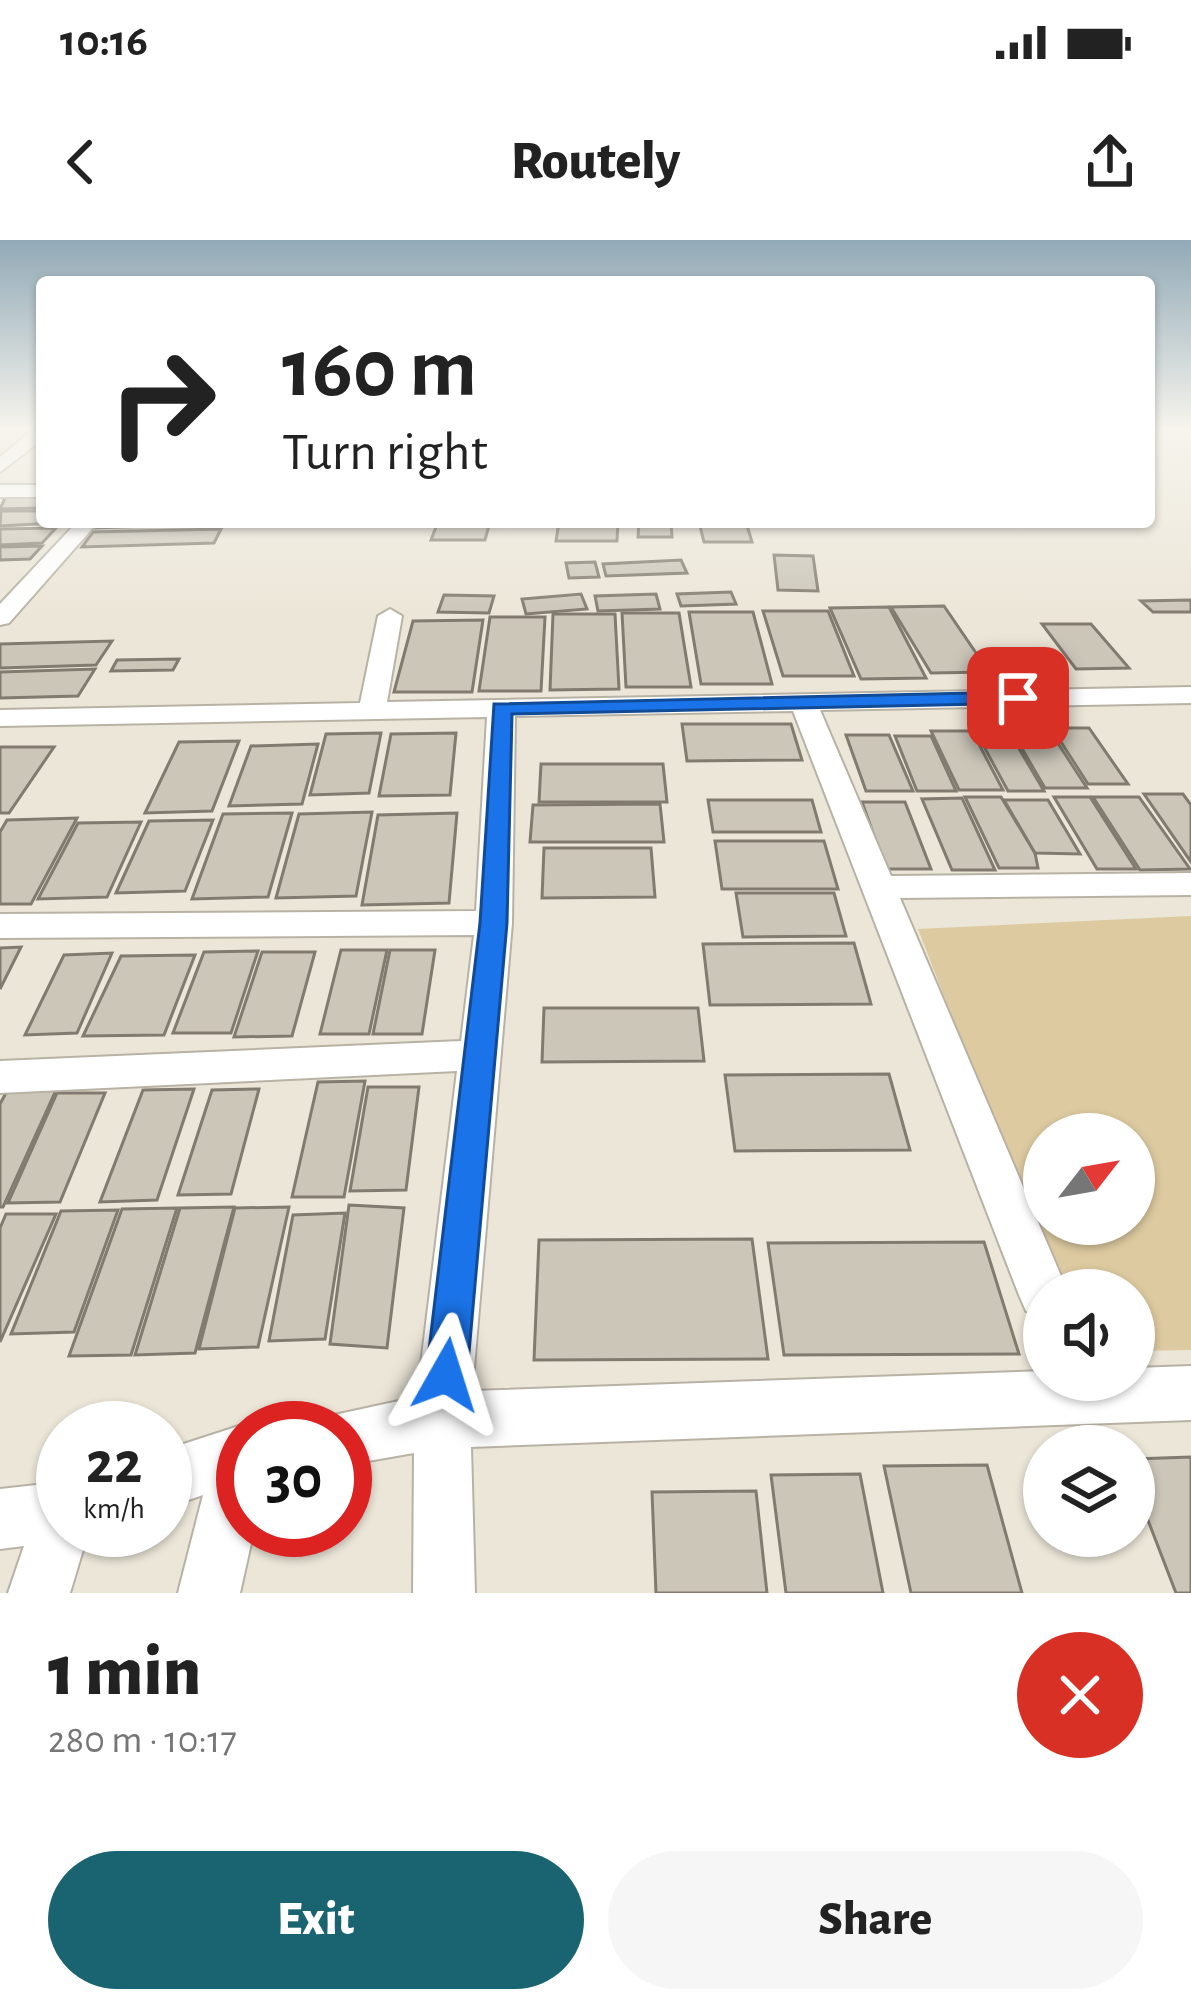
<!DOCTYPE html>
<html lang="en">
<head>
<meta charset="utf-8">
<style>
  :root { --surface:#fff; --page:#f6f6f6; --text:#222; --muted:#767676; --accent:#1a6371 }
  body { margin:0; font-family:"Alegreya Sans",sans-serif; background:var(--page); color:var(--text); height:100vh; display:flex; flex-direction:column; font-size:45px; white-space:nowrap }
  * { box-sizing:border-box; margin:0 }
  p { font-size:39px; color:var(--muted) }
  .icon { flex:none; width:66px; height:66px; fill:none; stroke:currentColor; stroke-width:2; stroke-linecap:round; stroke-linejoin:round }
  .map { position:relative; height:1353px; overflow:hidden }
  .side { display:flex; flex-direction:column; background:var(--surface); flex:1 }
  .side>* { flex:none }
  .hud { position:absolute; left:36px; top:36px; width:1119px; height:252px; border-radius:12px; box-shadow:0 3px 9px #0004; background:#fff; color:var(--text); overflow:hidden }
  .needle { width:78px; rotate:59deg }
  .buttons { position:absolute; left:1023px; top:873px; display:grid; gap:24px }
  .buttons a { display:grid; place-items:center; width:132px; height:132px; border-radius:50%; background:var(--surface); box-shadow:0 3px 9px #0004; font-size:60px }
  .speed { position:absolute; left:36px; top:1161px; display:flex; gap:24px; font-size:60px; font-weight:700; text-align:center }
  .speed>* { display:grid; place-content:center; width:156px; height:156px; border-radius:50%; background:var(--surface); box-shadow:0 3px 9px #0004; line-height:1 }
  .speed small { font-size:30px; font-weight:400 }
  .speed .limit { border:18px solid #d22; background:#fff; color:#111 }
  .pin { position:absolute; display:grid; place-items:center; width:102px; height:102px; color:#fff; margin:-51px; border-radius:24px; box-shadow:0 6px 18px #0006 }
  .me { position:absolute; width:132px; margin:-66px; rotate:6deg; stroke-linejoin:round; filter:drop-shadow(0 0 9px #0008) }
  .turn { display:flex; align-items:center; gap:42px; height:252px; padding:0 48px; font-size:54px }
  .turn .icon { width:156px; height:156px; stroke-width:2.5 }
  .turn b { display:block; font-size:84px; line-height:102px }
  .round { display:grid; place-items:center; flex:none; width:126px; height:126px; border-radius:63px; background:var(--page) }
  .headline { display:flex; align-items:center; justify-content:space-between; height:204px; padding:0 48px }
  h1 { font-size:72px; font-weight:800; line-height:90px }
  .action { display:flex; gap:24px; margin-top:auto; padding:24px 48px }
  .action a { flex:1; height:138px; border-radius:72px; background:var(--accent); color:#fff; font-size:48px; font-weight:800; line-height:138px; text-align:center }
  .action a+a { background:var(--page); color:var(--text) }
  .status { display:flex; justify-content:space-between; align-items:center; height:84px; padding:0 60px; background:var(--surface); direction:ltr }
  .status svg { height:33px; fill:currentColor }
  header { display:flex; justify-content:space-between; align-items:center; height:156px; padding:0 48px; background:var(--surface); font-size:54px; font-weight:800 }
  .map>svg:first-child { display:block }
  .green { fill:#ddcaa0; fill-rule:evenodd }
  .building { fill:#ccc6b9; stroke:#817b6f; stroke-width:3 }
  .lines { fill:none; stroke-linecap:round; stroke-linejoin:round }
  .street-casing { stroke:#b8b2a5; stroke-width:4 }
  .street { fill:#fff; fill-rule:evenodd }
  .route { fill:#1a73e8; stroke:#114b97; stroke-width:3 }
</style>
</head>
<body>
<div class="status"><b>10:16</b><svg viewBox="0 0 49 12"><path d="M0 12V9h3v3zM5 12V6h3v6zM10 12V3h3v9zM15 12V0h3v12zM26 1h20v11H26zM47 4h2v5h-2z"/></svg></div>
<header><svg class="icon" aria-label="back" viewBox="0 0 24 24"><path d="M15 5l-7 7 7 7"/></svg>Routely<svg class="icon" aria-label="share" viewBox="0 0 24 24"><path d="M12 15V3M7 8l5-5 5 5M5 13v7h14v-7"/></svg></header>
<div class="map">
<svg width="1191" height="1353" viewBox="0 0 1191 1353">
  <rect width="100%" height="100%" fill="#ece6d8"/>
  <path class="green" d="M1191,676V1110L1134,1111V1050H1058L918,689ZM1044,894H1134V984H1044Z"/>
  <g class="building">
    <polygon points="6,256 42,256 42,268 0,269"/>
    <polygon points="42,271 42,282 73,282 0,286 1,271"/>
    <polygon points="99,282 209,282 212,284 95,288"/>
    <polygon points="438,282 490,282 485,300 431,300"/>
    <polygon points="559,282 618,282 617,301 556,301"/>
    <polygon points="639,282 671,282 672,297 638,297"/>
    <polygon points="699,282 746,282 752,302 704,302"/>
    <polygon points="56,288 42,303 0,305 0,289"/>
    <polygon points="221,289 214,303 82,307 93,292"/>
    <polygon points="42,306 30,319 0,320 0,307"/>
    <polygon points="774,315 813,316 818,351 778,350"/>
    <polygon points="681,320 687,333 606,336 603,324"/>
    <polygon points="595,322 599,337 569,338 566,323"/>
    <polygon points="731,352 736,364 681,366 677,354"/>
    <polygon points="581,354 587,369 526,374 522,359"/>
    <polygon points="656,354 660,369 598,371 595,356"/>
    <polygon points="444,355 494,356 489,373 438,372"/>
    <polygon points="1191,360 1191,372 1153,372 1141,361"/>
    <polygon points="944,366 989,432 931,433 891,367"/>
    <polygon points="889,367 926,438 861,439 830,368"/>
    <polygon points="763,371 828,371 854,436 783,436"/>
    <polygon points="689,372 753,372 772,444 701,444"/>
    <polygon points="622,373 679,373 691,447 626,447"/>
    <polygon points="553,374 615,374 619,449 550,450"/>
    <polygon points="490,377 545,377 541,451 479,451"/>
    <polygon points="483,380 472,452 394,452 413,381"/>
    <polygon points="1042,384 1091,384 1129,428 1076,429"/>
    <polygon points="112,401 96,425 0,428 0,404"/>
    <polygon points="179,419 173,430 111,431 117,420"/>
    <polygon points="95,429 78,456 0,458 0,432"/>
    <polygon points="682,484 791,484 802,520 687,521"/>
    <polygon points="1010,488 1048,488 1087,548 1045,548"/>
    <polygon points="1052,488 1089,488 1128,544 1088,544"/>
    <polygon points="975,490 1008,490 1044,551 1008,551"/>
    <polygon points="931,491 972,491 1003,550 959,550"/>
    <polygon points="381,493 369,553 310,555 326,494"/>
    <polygon points="456,493 450,555 379,556 391,494"/>
    <polygon points="846,495 889,495 913,551 866,551"/>
    <polygon points="895,496 931,496 956,551 917,551"/>
    <polygon points="239,501 212,571 145,573 179,502"/>
    <polygon points="318,504 302,564 229,566 251,506"/>
    <polygon points="0,507 54,507 9,573 0,573"/>
    <polygon points="541,524 663,524 667,562 539,562"/>
    <polygon points="1144,554 1183,554 1191,565 1191,622"/>
    <polygon points="965,557 1001,557 1035,613 1038,628 999,628"/>
    <polygon points="1054,557 1090,557 1136,629 1097,629"/>
    <polygon points="1093,557 1139,557 1190,629 1140,630"/>
    <polygon points="962,558 995,630 952,630 922,559"/>
    <polygon points="708,560 812,560 821,592 713,592"/>
    <polygon points="1004,560 1048,560 1080,614 1035,613"/>
    <polygon points="862,562 905,562 931,629 886,629"/>
    <polygon points="660,564 664,602 530,602 533,565"/>
    <polygon points="372,572 356,656 276,658 299,574"/>
    <polygon points="292,573 268,657 192,659 223,574"/>
    <polygon points="457,573 449,663 362,665 378,575"/>
    <polygon points="77,578 31,664 0,664 0,592 7,580"/>
    <polygon points="213,580 185,651 116,653 149,581"/>
    <polygon points="141,582 107,657 38,659 78,583"/>
    <polygon points="715,601 824,601 838,649 722,649"/>
    <polygon points="544,608 651,608 655,657 542,658"/>
    <polygon points="736,653 834,653 846,696 743,697"/>
    <polygon points="854,703 871,764 710,765 703,704"/>
    <polygon points="21,707 0,749 0,708"/>
    <polygon points="341,710 387,710 369,794 320,794"/>
    <polygon points="390,710 435,710 422,794 373,794"/>
    <polygon points="258,711 231,793 173,793 204,712"/>
    <polygon points="262,712 315,712 292,796 234,797"/>
    <polygon points="112,713 77,793 25,795 64,715"/>
    <polygon points="195,715 164,795 83,796 121,716"/>
    <polygon points="544,768 698,768 704,821 542,822"/>
    <polygon points="889,834 910,910 735,911 725,835"/>
    <polygon points="365,841 344,957 292,957 318,842"/>
    <polygon points="368,847 419,847 406,950 350,951"/>
    <polygon points="194,849 157,960 100,962 143,850"/>
    <polygon points="259,849 231,954 178,955 212,850"/>
    <polygon points="56,850 3,967 0,967 0,864 7,851"/>
    <polygon points="57,853 105,853 60,962 8,963"/>
    <polygon points="349,965 404,968 387,1108 330,1104"/>
    <polygon points="234,967 195,1113 135,1115 180,968"/>
    <polygon points="289,967 258,1107 199,1109 235,968"/>
    <polygon points="177,968 131,1115 69,1116 122,969"/>
    <polygon points="118,970 74,1092 11,1094 61,971"/>
    <polygon points="345,973 325,1099 269,1101 293,975"/>
    <polygon points="6,974 56,974 0,1102 0,988"/>
    <polygon points="752,999 768,1119 534,1120 539,1000"/>
    <polygon points="984,1002 1019,1114 784,1115 768,1003"/>
    <polygon points="1191,1217 1191,1353 1176,1353 1134,1244 1134,1219"/>
    <polygon points="987,1225 1022,1353 911,1353 884,1226"/>
    <polygon points="860,1234 883,1353 786,1353 771,1235"/>
    <polygon points="756,1251 767,1353 656,1353 652,1252"/>
  </g>
  <g class="lines">
    <g class="street-casing">
      <g id="street">
        <polygon points="36,187 42,187 42,200 0,232 0,217"/>
        <rect x="0" y="245" width="42" height="12"/>
        <polygon points="77,282 98,282 9,383 0,385 0,364"/>
        <polygon points="390,369 402,376 387,462 1191,447 1191,463 820,470 891,636 1191,633 1191,655 900,658 1067,1050 1044,1050 1044,1078 1026,1071 1019,1055 793,471 515,476 512,683 472,1151 1044,1131 1044,1140 1134,1140 1134,1128 1191,1126 1191,1180 471,1207 475,1353 413,1353 414,1213 345,1225 345,1188 321,1188 325,1177 417,1157 457,831 0,853 0,821 461,801 474,695 0,698 0,674 476,671 487,477 0,486 0,470 360,463 378,376"/>
        <polygon points="242,1185 251,1188 243,1188 243,1290 254,1290 240,1353 178,1353 203,1255 165,1268 165,1210"/>
        <polygon points="63,1242 63,1290 89,1290 70,1353 8,1353 24,1306 0,1309 0,1249"/>
      </g>
    </g>
    <use href="#street" class="street"/>
  </g>
  <linearGradient id="sky" x2="0" y2="1"><stop stop-color="#92aab7"/><stop offset="0.5" stop-color="#f6f4ed"/><stop offset="1" stop-color="#f6f4ed" stop-opacity="0"/></linearGradient>
  <rect width="1191" height="376" fill="url(#sky)"/>
  <polygon class="route" points="1018,452 1029,458 1026,463 512,474 507,683 467,1135 461,1149 446,1155 432,1149 426,1135 480,683 494,464"/>
</svg>
<div class="buttons">
<a><svg class="needle" viewBox="-14 -14 28 28"><path d="M0-13l5 13h-10z" fill="#e53935"/><path d="M0 13l5-13h-10z" fill="#767676"/></svg></a>
<a><svg class="icon" aria-label="sound" viewBox="0 0 24 24"><path d="M4 9h4l5-4v14l-5-4H4zM17 9q2 3 0 6"/></svg></a>
<a><svg class="icon" aria-label="layers" viewBox="0 0 24 24"><path d="M12 4l9 5-9 5-9-5zM3 14l9 5 9-5"/></svg></a>
</div>
<div class="speed"><div>22<small>km/h</small></div><div class="limit">30</div></div>
<div class="pin" style="left:1018px;top:458px;background:#d93025"><svg class="icon" aria-label="arrive" viewBox="0 0 24 24"><path d="M6 21V4h12l-3 4 3 4H6"/></svg></div>
<svg class="me" style="left:446px;top:1135px" viewBox="-20 -20 40 40"><path d="M0-17L14 15 0 8-14 15z" fill="#1a73e8" stroke="#fff" stroke-width="4"/></svg>
<div class="hud">
<div class="turn"><svg class="icon" aria-label="right" viewBox="0 0 24 24"><path d="M7 20v-9h11M14 6l5 5-5 5"/></svg><div><b>160 m</b>Turn right</div></div>
</div>
</div>
<section class="side">
<div class="headline"><div><h1>1 min</h1><p>280 m · 10:17</p></div><a class="round" style="background:#d93025;color:#fff"><svg class="icon" aria-label="close" viewBox="0 0 24 24"><path d="M6 6l12 12M18 6L6 18"/></svg></a></div>
<div class="action"><a>Exit</a><a>Share</a></div>
</section>
</body>
</html>
